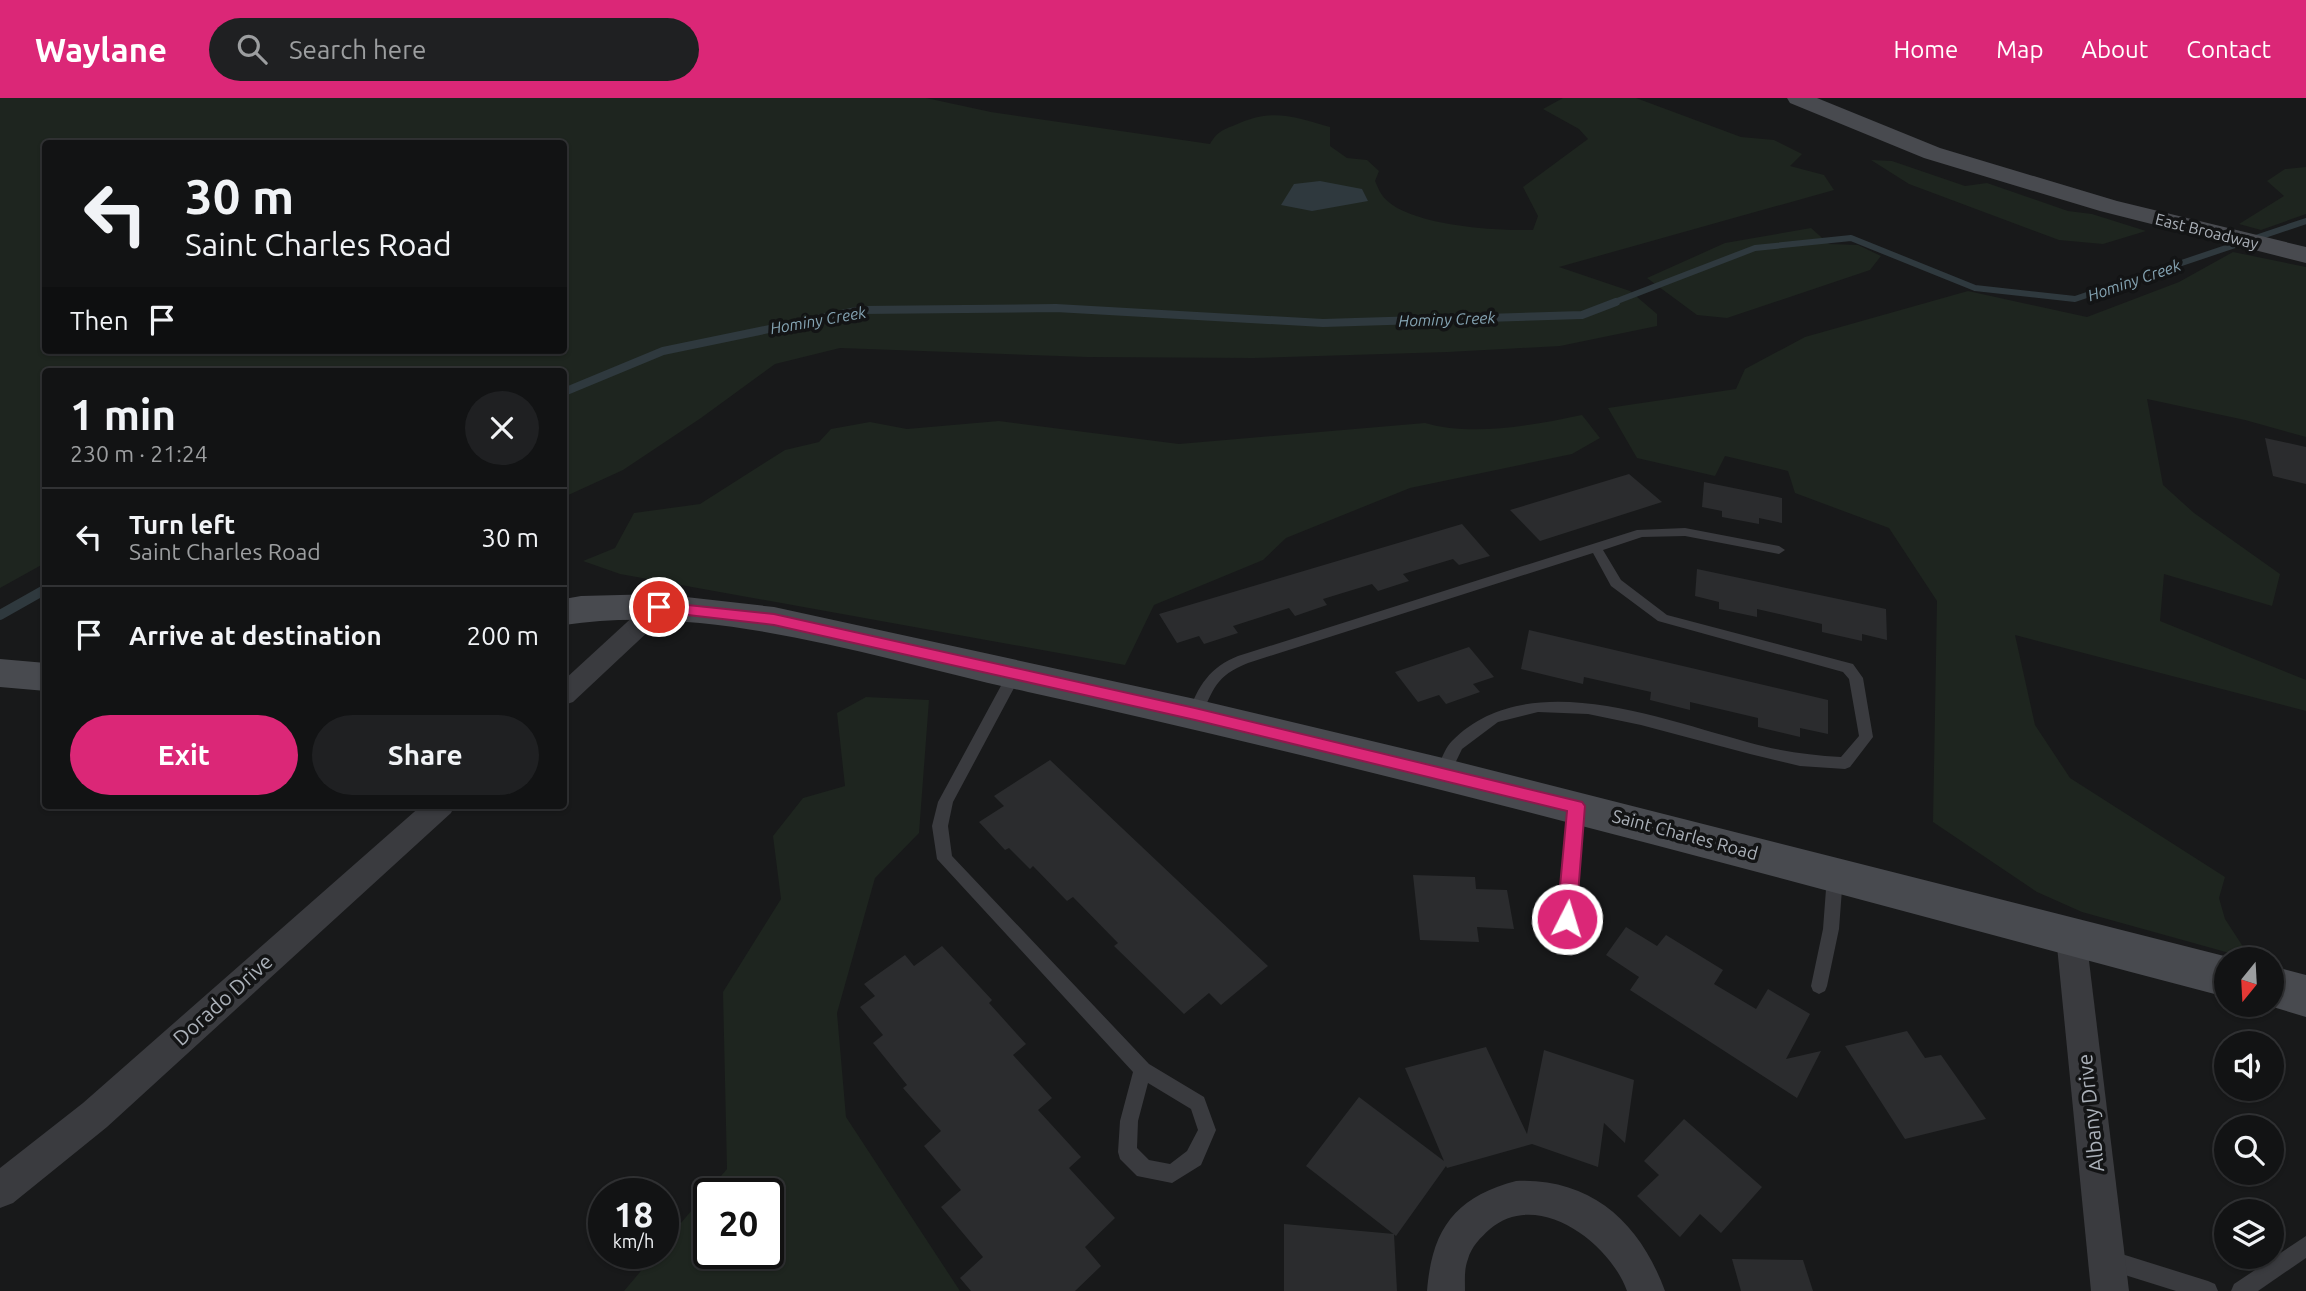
<!DOCTYPE html>
<html lang="en">
<head>
<meta charset="utf-8">
<style>
  :root { --surface:#121314; --page:#1f2022; --text:#f1f3f6; --muted:#9c9ea0; --line:#313234; --accent:#db2777 }
  body { margin:0; font-family:Ubuntu,sans-serif; background:var(--page); color:var(--text); height:100vh; display:flex; flex-direction:column; font-size:26px; white-space:nowrap }
  * { box-sizing:border-box; margin:0 }
  p { font-size:23px; color:var(--muted) }
  .icon { flex:none; width:38px; height:38px; fill:none; stroke:currentColor; stroke-width:2; stroke-linecap:round; stroke-linejoin:round }
  .map { position:relative; flex:1; overflow:hidden }
  .details { position:absolute; left:42px; top:270px; width:525px; height:441px; display:flex; flex-direction:column; background:var(--surface); border-radius:7px; box-shadow:0 2px 5px #0004,0 0 0 2px var(--line) }
  .details>* { flex:none }
  .guide { position:absolute; left:42px; top:42px; width:525px; height:214px; border-radius:7px; box-shadow:0 2px 5px #0004,0 0 0 2px var(--line); background:#121314; color:var(--text); overflow:hidden }
  .needle { width:46px; rotate:198deg }
  .tools { position:absolute; left:2214px; top:849px; display:grid; gap:14px }
  .tools a { display:grid; place-items:center; width:70px; height:70px; border-radius:50%; background:var(--surface); box-shadow:0 2px 5px #0004,0 0 0 2px var(--line); font-size:35px }
  .speed { position:absolute; left:588px; top:1080px; display:flex; gap:14px; font-size:35px; font-weight:700; text-align:center }
  .speed>* { display:grid; place-content:center; width:91px; height:91px; border-radius:50%; background:var(--surface); box-shadow:0 2px 5px #0004,0 0 0 2px var(--line); line-height:1 }
  .speed small { font-size:18px; font-weight:400 }
  .speed .limit { border:4px solid #111; border-radius:10px; background:#fff; color:#111 }
  .pin { position:absolute; display:grid; place-items:center; width:60px; height:60px; color:#fff; margin:-30px; border:4px solid #fff; border-radius:50%; box-shadow:0 2px 7px #0007 }
  .me { position:absolute; width:77px; margin:-38px; rotate:5deg; stroke-linejoin:round; filter:drop-shadow(0 0 5px #0008) }
  .turn { display:flex; align-items:center; gap:24px; height:147px; padding:0 28px; font-size:32px }
  .turn .icon { width:91px; height:91px; stroke-width:2.5 }
  .turn b { display:block; font-size:49px; line-height:60px }
  .then { display:flex; align-items:center; height:66px; padding:0 28px; background:#0003; gap:14px; font-size:26px }
  .round { display:grid; place-items:center; flex:none; width:74px; height:74px; border-radius:37px; background:var(--page) }
  .summary { display:flex; align-items:center; justify-content:space-between; height:119px; padding:0 28px }
  h1 { font-size:42px; font-weight:700; line-height:52px }
  .button { display:flex; gap:14px; margin-top:auto; padding:14px 28px }
  .button a { flex:1; height:80px; border-radius:42px; background:var(--accent); color:#fff; font-size:28px; font-weight:700; line-height:80px; text-align:center }
  .button a+a { background:var(--page); color:var(--text) }
  ul { padding:0; list-style:none }
  li { display:flex; align-items:center; gap:21px; height:98px; padding:0 28px; border-top:2px solid var(--line) }
  li div { flex:1 }
  li b { display:block; font-size:26px }
  li em { font-style:normal }
  header { display:flex; align-items:center; gap:42px; box-sizing:border-box; height:98px; padding:0 35px; background:var(--accent); color:#fff }
  header strong { font-size:33px }
  nav { display:flex; gap:38px; margin-inline-start:auto; font-size:24px }
  .search { width:490px; height:63px; background:var(--page); display:flex; align-items:center; gap:18px; box-sizing:border-box; padding:0 24px; border-radius:38px; color:var(--muted); font-size:26px }
  .map>svg:first-child { display:block }
  .green { fill:#1e251f; fill-rule:evenodd }
  .water { fill:#2f393e }
  .lines { fill:none; stroke-linecap:round; stroke-linejoin:round }
  .stream-far2 { stroke:#2f393e; stroke-width:6 }
  .stream-far1 { stroke:#2f393e; stroke-width:8 }
  .stream { stroke:#2f393e; stroke-width:10 }
  .building { fill:#2b2c2e }
  .lane { fill:#3a3b3f; fill-rule:evenodd }
  .street { fill:#3a3b3f; fill-rule:evenodd }
  .secondary { fill:#484a4f; fill-rule:evenodd }
  .route { fill:#db2777; stroke:#8e194d; stroke-width:2 }
  .labels { text-anchor:middle; stroke-width:7; stroke-linejoin:round; paint-order:stroke }
  .far-street-label { font-size:16px; fill:#abb1b9; stroke:#131415 }
  .far-water-label { font-size:16px; font-style:italic; fill:#84a3b2; stroke:#131415 }
  .street-label { font-size:18px; fill:#abb1b9; stroke:#131415 }
  .near-street-label { font-size:21px; fill:#abb1b9; stroke:#131415 }
</style>
</head>
<body>
<header>
<strong>Waylane</strong>
<div class="search"><svg class="icon" aria-label="search" viewBox="0 0 24 24"><circle cx="10" cy="10" r="6"/><path d="M15 15l6 6"/></svg>Search here</div>
<nav><a>Home</a><a>Map</a><a>About</a><a>Contact</a></nav>
</header>
<div class="map">
<svg width="2306" height="1193" viewBox="0 0 2306 1193">
  <rect width="100%" height="100%" fill="#18191a"/>
  <g class="green">
    <path d="M0,0H926L991,14L1210,46C1217,34 1222,32 1235,27C1272,10 1292,18 1330,29V48L1347,60L1367,62L1379,73L1375,83C1377,87 1379,93 1382,97C1404,128 1497,133 1533,132L1538,118L1523,89L1588,41L1579,31L1543,11L1563,0H1636L1741,39L1774,42L1802,56L1790,68L1824,77L1834,92L1559,169L1630,193L1657,216V228L1560,248L1448,254L1254,260L1087,259L840,250L775,266L701,320L623,372L564,399V273H46L45,465L0,490ZM46,46H564V252H46Z"/>
    <polygon points="1871,62 1892,63 1965,88 1987,85 2068,113 2092,116 2146,133 2103,146 2059,142 1909,86"/>
    <polygon points="2306,69 2306,116 2261,132 2239,126 2284,98 2267,83 2285,71"/>
    <polygon points="1811,130 1829,146 1858,147 1881,158 1870,172 1727,220 1697,217 1647,180 1725,145"/>
    <polygon points="2233,154 2306,169 2306,339 2245,322 2147,301 2163,387 2194,415 2280,476 2272,508 2164,476 2160,523 2306,582 2306,613 2015,537 2035,627 2070,680 2225,779 2219,800 2225,821 2251,861 2082,814 2037,794 1933,724 1937,503 1889,430 1795,395 1788,373 1725,358 1715,378 1637,360 1608,310 1736,291 1745,271 1805,239 1968,193 2087,219 2179,184"/>
    <path d="M1582,317L1600,340L1572,356L1410,390L1286,440L1263,462L1154,507L1125,567L620,476L583,463L615,450L634,415L700,406L785,352L819,344L831,331L870,324L907,331L999,323L1179,346L1425,325C1473,339 1534,327 1582,317Z"/>
    <path d="M866,599L929,602L919,735L875,780L837,915L846,1019L960,1193H624L656,1155H663V1146L727,1071L723,894L781,801L773,738L803,700L845,688L837,615ZM709,1096H768V1155H709Z"/>
  </g>
  <polygon class="water" points="1320,83 1362,91 1368,103 1312,113 1281,107 1294,86"/>
  <g class="lines">
    <polyline class="stream-far2" points="1612,205 1755,150 1851,140 1975,190 2075,201 2306,123"/>
    <polyline class="stream-far1" points="564,294 663,253 861,212 1056,210 1323,225 1582,217 1616,204"/>
    <polyline class="stream" points="0,517 46,491"/>
  </g>
  <g class="building">
    <polygon points="2265,340 2306,349 2306,386 2273,378"/>
    <polygon points="1629,376 1662,404 1540,443 1510,412"/>
    <polygon points="1704,384 1782,400 1782,425 1759,420 1759,426 1722,419 1722,413 1702,409"/>
    <polygon points="1462,426 1490,458 1459,467 1453,461 1403,476 1409,483 1378,493 1372,486 1323,501 1327,507 1295,518 1289,510 1233,528 1238,535 1204,546 1199,538 1177,545 1159,516"/>
    <polygon points="1697,471 1886,511 1887,542 1862,536 1862,543 1822,534 1822,526 1757,511 1757,519 1719,511 1719,504 1695,498"/>
    <polygon points="1529,532 1828,602 1828,636 1800,630 1800,639 1758,629 1758,620 1690,604 1690,612 1650,602 1651,594 1584,579 1583,586 1521,571"/>
    <polygon points="1469,549 1494,579 1473,586 1480,594 1446,606 1439,597 1418,604 1395,574"/>
    <polygon points="1050,662 1268,868 1221,907 1209,895 1184,916 1114,848 1118,845 1073,799 1067,803 1033,768 1030,771 1009,750 1005,752 979,724 1004,708 994,698"/>
    <polygon points="1413,777 1475,779 1476,791 1507,792 1514,831 1477,829 1479,844 1420,842"/>
    <polygon points="1626,829 1657,848 1666,837 1723,872 1714,886 1756,911 1768,891 1810,916 1786,961 1821,953 1797,1000 1630,892 1639,879 1606,857"/>
    <polygon points="942,848 992,902 989,905 1026,946 1013,957 1052,1000 1038,1012 1081,1059 1069,1070 1115,1120 1085,1149 1101,1168 1075,1193 971,1193 960,1180 983,1159 941,1109 961,1092 924,1048 941,1033 903,990 907,987 873,945 883,937 860,909 875,898 864,886 905,857 914,868"/>
    <polygon points="1907,933 1925,960 1941,957 1986,1021 1905,1041 1845,948"/>
    <polygon points="1486,949 1527,1036 1544,952 1634,982 1625,1045 1604,1025 1598,1069 1532,1046 1447,1070 1446,1068 1396,1138 1306,1068 1359,999 1444,1063 1405,970"/>
    <polygon points="1684,1021 1762,1089 1721,1135 1700,1116 1680,1139 1637,1098 1659,1077 1644,1063"/>
    <polygon points="1284,1126 1394,1136 1397,1193 1284,1193"/>
    <polygon points="1732,1161 1803,1162 1813,1193 1741,1193"/>
  </g>
  <g class="lines">
    <g class="lane">
      <path d="M1685,430L1779,448L1785,452L1779,456L1685,438L1642,439L1603,452L1621,482L1667,517L1853,566L1863,580L1873,639L1850,669L1845,671L1800,668L1750,656L1641,627L1588,616L1538,614L1498,624L1462,651L1448,680H1438L1436,676C1440,665 1444,651 1452,643C1527,567 1660,621 1747,644C1778,653 1809,657 1841,659L1859,638L1849,581L1843,574L1658,523L1611,488L1593,455L1248,565C1215,578 1214,591 1200,620H1190L1188,616C1198,588 1210,569 1238,558L1637,432Z"/>
      <path d="M1014,572L1021,577L953,704L948,728L952,758L1149,966L1204,999L1216,1032L1201,1067L1172,1085L1137,1078L1120,1061L1118,1054L1120,1023L1133,974L937,761L932,728L938,704L1009,573ZM1148,985L1191,1011L1198,1032L1187,1053L1170,1066L1149,1062L1137,1050L1138,1023Z"/>
      <polygon points="1576,702 1581,704 1584,708 1575,821 1573,826 1567,828 1561,826 1559,821 1568,708 1571,704"/>
      <polygon points="1835,771 1841,773 1843,778 1839,831 1827,888 1825,893 1819,896 1813,893 1811,888 1823,831 1827,778 1829,773"/>
      <polygon points="2306,1138 2306,1160 2258,1193 2231,1193 2234,1186"/>
      <polygon points="2109,1152 2208,1183 2215,1186 2218,1193 2176,1193 2109,1172 2102,1169 2099,1162 2102,1155"/>
    </g>
    <g class="street">
      <polygon points="659,500 668,503 671,509 668,515 573,604 564,607 564,582 650,503"/>
      <polygon points="422,707 455,707 451,715 107,1029 13,1105 0,1110 0,1070 83,1005"/>
      <polygon points="2071,825 2082,828 2086,838 2129,1193 2091,1193 2056,838 2060,828"/>
      <path d="M1516,1083C1592,1080 1640,1125 1665,1193H1627C1610,1145 1538,1090 1490,1131C1481,1139 1471,1149 1468,1161C1464,1171 1465,1182 1465,1193H1427C1432,1131 1455,1099 1516,1083Z"/>
    </g>
    <g class="secondary">
      <polygon points="1787,0 1817,0 1940,50 2117,103 2306,149 2306,165 2100,113 1924,60 1790,5"/>
      <path d="M659,496L774,509L1195,601L1443,660L2236,861H2226V899C1828,794 1430,682 1028,594C881,562 714,504 564,527V501L581,498Z"/>
      <polygon points="0,561 46,565 46,593 0,589"/>
      <polygon points="2272,868 2306,877 2306,919 2263,906 2272,906"/>
    </g>
  </g>
  <polygon class="route" points="659,504 774,516 1195,610 1582,704 1585,708 1576,821 1573,827 1567,829 1560,827 1557,821 1567,713 1195,622 774,527 653,513 651,509 653,506"/>
  <g class="labels">
    <g class="far-street-label">
      <text transform="translate(2207 133) rotate(14)" y="6">East Broadway</text>
    </g>
    <g class="far-water-label">
      <text transform="translate(2134 182) rotate(-19)" y="6">Hominy Creek</text>
      <text transform="translate(1447 221) rotate(-2)" y="6">Hominy Creek</text>
      <text transform="translate(818 222) rotate(-10)" y="6">Hominy Creek</text>
    </g>
    <g class="street-label">
      <text transform="translate(1685 737) rotate(15)" y="6">Saint Charles Road</text>
    </g>
    <g class="near-street-label">
      <text transform="translate(223 902) rotate(-42)" y="7">Dorado Drive</text>
      <text transform="translate(2091 1015) rotate(-96)" y="7">Albany Drive</text>
    </g>
  </g>
</svg>
<div class="tools">
<a><svg class="needle" viewBox="-14 -14 28 28"><path d="M0-13l5 13h-10z" fill="#e53935"/><path d="M0 13l5-13h-10z" fill="#9c9ea0"/></svg></a>
<a><svg class="icon" aria-label="sound" viewBox="0 0 24 24"><path d="M4 9h4l5-4v14l-5-4H4zM17 9q2 3 0 6"/></svg></a>
<a><svg class="icon" aria-label="search" viewBox="0 0 24 24"><circle cx="10" cy="10" r="6"/><path d="M15 15l6 6"/></svg></a>
<a><svg class="icon" aria-label="layers" viewBox="0 0 24 24"><path d="M12 4l9 5-9 5-9-5zM3 14l9 5 9-5"/></svg></a>
</div>
<div class="speed"><div>18<small>km/h</small></div><div class="limit">20</div></div>
<div class="pin" style="left:659px;top:509px;background:#d93025"><svg class="icon" aria-label="arrive" viewBox="0 0 24 24"><path d="M6 21V4h12l-3 4 3 4H6"/></svg></div>
<svg class="me" style="left:1567px;top:821px" viewBox="-20 -20 40 40"><circle r="17" fill="#db2777" stroke="#fff" stroke-width="3"/><path d="M0-11L8 9 0 5-8 9z" fill="#fff"/></svg>
<div class="guide">
<div class="turn"><svg class="icon" aria-label="left" viewBox="0 0 24 24"><path d="M17 20v-9H6M10 6l-5 5 5 5"/></svg><div><b>30 m</b>Saint Charles Road</div></div>
<div class="then">Then<svg class="icon" aria-label="arrive" viewBox="0 0 24 24"><path d="M6 21V4h12l-3 4 3 4H6"/></svg></div>
</div>
<section class="details">
<div class="summary"><div><h1>1 min</h1><p>230 m · 21:24</p></div><a class="round"><svg class="icon" aria-label="close" viewBox="0 0 24 24"><path d="M6 6l12 12M18 6L6 18"/></svg></a></div>
<ul>
<li><svg class="icon" aria-label="left" viewBox="0 0 24 24"><path d="M17 20v-9H6M10 6l-5 5 5 5"/></svg><div><b>Turn left</b><p>Saint Charles Road</p></div><em>30 m</em></li>
<li><svg class="icon" aria-label="arrive" viewBox="0 0 24 24"><path d="M6 21V4h12l-3 4 3 4H6"/></svg><div><b>Arrive at destination</b></div><em>200 m</em></li>
</ul>
<div class="button"><a>Exit</a><a>Share</a></div>
</section>
</div>
</body>
</html>
